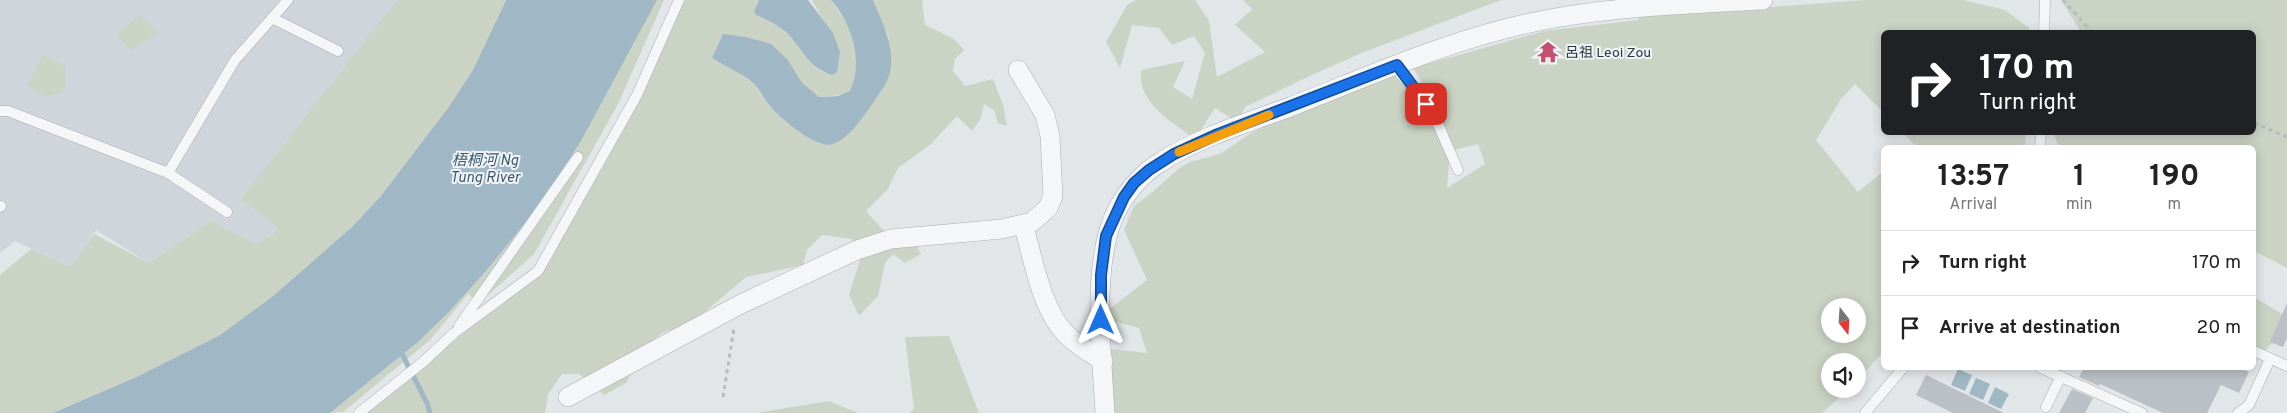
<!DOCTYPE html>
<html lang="en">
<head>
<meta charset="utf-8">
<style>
  :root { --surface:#fff; --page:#f2f2f2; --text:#222; --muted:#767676; --line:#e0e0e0 }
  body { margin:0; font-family:Overpass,"Noto Sans SC",sans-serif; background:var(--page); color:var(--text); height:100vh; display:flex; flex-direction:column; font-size:19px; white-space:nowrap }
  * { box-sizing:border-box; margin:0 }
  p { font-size:16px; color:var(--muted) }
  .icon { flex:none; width:28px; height:28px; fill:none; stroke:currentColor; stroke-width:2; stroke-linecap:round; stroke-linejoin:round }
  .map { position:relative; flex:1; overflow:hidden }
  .details { position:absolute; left:1881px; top:145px; width:375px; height:225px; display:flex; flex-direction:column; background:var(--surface); border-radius:8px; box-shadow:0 2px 12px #0003 }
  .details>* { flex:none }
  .banner { position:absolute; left:1881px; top:30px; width:375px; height:105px; border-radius:8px; box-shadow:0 2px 12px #0003; background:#202124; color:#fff; overflow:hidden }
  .needle { width:32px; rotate:163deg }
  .controls { position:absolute; left:1821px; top:298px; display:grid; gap:10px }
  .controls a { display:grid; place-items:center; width:45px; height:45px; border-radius:50%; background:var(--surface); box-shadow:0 2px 12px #0003; font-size:25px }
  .pin { position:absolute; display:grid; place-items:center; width:42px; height:42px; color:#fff; margin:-21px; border-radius:10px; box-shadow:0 2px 8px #0006 }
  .me { position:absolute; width:55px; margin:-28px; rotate:0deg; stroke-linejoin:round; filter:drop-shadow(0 0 4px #0008) }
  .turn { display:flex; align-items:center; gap:18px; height:105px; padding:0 15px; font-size:22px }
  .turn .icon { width:65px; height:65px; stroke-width:2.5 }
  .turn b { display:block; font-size:35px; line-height:42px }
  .eta { display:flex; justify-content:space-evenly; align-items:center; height:85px; text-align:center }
  .eta b { font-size:30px; font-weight:700; line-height:35px }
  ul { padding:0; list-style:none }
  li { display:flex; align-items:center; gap:15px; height:65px; padding:0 15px; border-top:1px solid var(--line) }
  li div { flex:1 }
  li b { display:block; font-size:19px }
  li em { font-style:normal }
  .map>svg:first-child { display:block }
  .built { fill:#d0d5db }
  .green { fill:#cad3c4; fill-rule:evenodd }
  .water { fill:#a0b8c6 }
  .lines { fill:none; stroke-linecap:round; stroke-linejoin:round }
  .stream { stroke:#a0b8c6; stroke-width:5 }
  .building { fill:#bac0c6 }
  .service-casing { stroke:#a7aeb3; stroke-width:11 }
  .minor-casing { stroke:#a7aeb3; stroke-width:20 }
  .path { stroke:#b8bcc1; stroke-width:3; stroke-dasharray:4 4; stroke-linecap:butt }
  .service { stroke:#f5f6f8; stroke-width:10 }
  .minor { stroke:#f5f6f8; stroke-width:19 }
  .route-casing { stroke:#114b97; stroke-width:12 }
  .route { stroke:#1a73e8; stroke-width:9 }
  .slow { stroke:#f59e0b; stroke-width:9 }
  .labels { text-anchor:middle; stroke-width:4; stroke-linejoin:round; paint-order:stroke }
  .poi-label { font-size:14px; fill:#2b3640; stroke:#f2f5f7; text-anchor:start }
  .water-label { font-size:15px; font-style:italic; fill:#385971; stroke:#f2f5f7 }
</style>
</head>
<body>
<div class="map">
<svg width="2287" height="413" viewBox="0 0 2287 413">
  <rect width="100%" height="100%" fill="#e2e6e9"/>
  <polygon class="built" points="0,0 397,0 390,12 242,199 280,228 256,244 212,221 149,263 96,230 70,267 15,241 0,253"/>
  <g class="green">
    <polygon points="397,0 506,0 473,70 448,108 380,197 352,227 273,296 220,335 136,377 53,413 0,413 0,275 31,249 70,267 94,234 149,263 212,221 256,244 279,229 241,199"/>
    <polygon points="657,0 664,0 618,104 534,254 479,303 468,294 430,340 343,412 330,413 418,342 447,314 487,270 538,207 607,92"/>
    <path d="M679,0H759L755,8L758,16C767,21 778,25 785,32C805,47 806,69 832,75L837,71L840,52L812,0H831L854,34L858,77L850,91L841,95L819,97L734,69L755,85L770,107L827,144L889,38L873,0H922L925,25L954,39L964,50L955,59L953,71L965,86L993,79L1003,105L1007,126L998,123L994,110L984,104L981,118L972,131L957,116L931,144L898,168L888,189L866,211L884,231L915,243L921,254L905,263L893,254L885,263L878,296L859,316L849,295L860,260L852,239L822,235L807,250L803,265L746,277L693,322L662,333L646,346L626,383L604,395L579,374H562L548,394L545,413H356L453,342L538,271L664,34Z"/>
    <path d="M1136,0H1195L1209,21L1217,77L1265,52L1235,25L1252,9L1243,0H1501L1364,52L1314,74L1245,107L1237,122L1215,108L1195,139C1172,122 1137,103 1141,70L1185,61L1173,87L1192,99L1205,53L1194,36L1172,45L1159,28L1132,25L1120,68L1106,42L1127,5Z"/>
    <path d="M1864,0H1963L2005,10L2029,28V32H1884V113L1855,84L1841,99L1816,140L1858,192L1884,171V351L1858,379V361H1830V389H1849L1822,413H1105L1095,347L1147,353L1139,328L1099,317L1147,280L1124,230L1134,206L1155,190L1178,169L1190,162L1220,154L1251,133L1294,112L1392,74L1410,88L1431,97L1413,68L1544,31L1639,20V17ZM1478,144L1485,164L1447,188L1450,151ZM1830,306H1858V334H1830Z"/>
    <polygon points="2061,0 2287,0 2287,268 2254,251 2254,148 2059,147 2053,133 2254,132 2254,32 2081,32"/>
    <polygon points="140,15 158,33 131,50 116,34"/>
    <polygon points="43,55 66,67 65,91 47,97 27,86"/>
    <polygon points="1903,133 2026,133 2025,147 1912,147 1915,145"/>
    <polygon points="2254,297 2287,317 2287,329 2261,354 2254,351"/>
    <polygon points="949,336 979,413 909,413 914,409 905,337"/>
    <polygon points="829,401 858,413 756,413"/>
  </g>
  <g class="water">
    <polygon points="506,0 657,0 581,141 538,207 487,270 447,314 418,342 330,413 53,413 136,377 220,335 273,296 352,227 380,197 448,108 473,70"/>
    <path d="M759,0H808L833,33L840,52L837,72L832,75C807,67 804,50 787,33C778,25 767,20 756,15L754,11Z"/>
    <path d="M831,0H873C883,23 899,55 887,81C884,87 879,94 875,100C865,114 850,138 833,144C817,150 780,118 770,106C764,99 760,90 754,84C742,73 726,67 712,58L723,34L746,37L771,44L787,59L802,83L819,97L838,96L850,91C864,61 852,24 831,0Z"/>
    <polygon points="1958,369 1972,375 1965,391 1951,385"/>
    <polygon points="1976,378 1990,384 1983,400 1969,394"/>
    <polygon points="1995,387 2009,394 2001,409 1988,403"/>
  </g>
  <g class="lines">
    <polyline class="stream" points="400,350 427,403 430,413"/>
  </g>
  <g class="building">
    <polygon points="2287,303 2287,338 2283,347 2270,342"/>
    <polygon points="2084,368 2239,368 2249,372 2239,393 2221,385 2207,413 2163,413 2100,384 2099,386 2079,377"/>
    <polygon points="1926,375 2004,413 1953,413 1916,395"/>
    <polygon points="2072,389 2093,398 2085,413 2059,413"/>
  </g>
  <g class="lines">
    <g class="service-casing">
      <g id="service">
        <polyline points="272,18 338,51"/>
        <polyline points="2044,32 2045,0"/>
        <polyline points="1397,65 1434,115 1458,170"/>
        <polyline points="0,111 8,111 168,173 227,212"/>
        <polyline points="2040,148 2041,132"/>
        <polyline points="168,173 235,60 288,0"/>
        <polyline points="0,207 1,206"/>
        <polyline points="459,326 578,157"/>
        <polyline points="2254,351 2287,366"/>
        <polyline points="2041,368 2142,413"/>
        <polyline points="2046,407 2061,376"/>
        <polyline points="359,413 423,362 454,333 538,271 637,95 679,0"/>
        <polyline points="1865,413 1903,368"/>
        <polyline points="2238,413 2249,405 2270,359"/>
      </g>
    </g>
    <g class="minor-casing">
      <g id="minor">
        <path d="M1023,224C1033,257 1041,309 1065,333C1075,344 1091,353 1103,361"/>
        <polyline points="568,397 739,305 857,250 891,239 1002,229 1032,222 1048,208 1053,196 1050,136 1045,115 1018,70"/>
        <path d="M1105,413C1102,355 1090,259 1118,208C1129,189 1142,173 1161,162C1197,138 1249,122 1290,107C1376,73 1463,34 1555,18C1624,6 1693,4 1763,0"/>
      </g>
    </g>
    <g class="path">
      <polyline points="2063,0 2092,32"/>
      <polyline points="2254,123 2287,137"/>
      <polyline points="723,397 734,328"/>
    </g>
    <use href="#service" class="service"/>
    <use href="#minor" class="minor"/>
  </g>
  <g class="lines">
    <g class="route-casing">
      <polyline id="route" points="1101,320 1101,275 1106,236 1124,197 1134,183 1149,170 1174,154 1218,134 1397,65 1426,104"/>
    </g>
    <use href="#route" class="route"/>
    <polyline class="slow" points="1179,152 1269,115"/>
  </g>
  <defs>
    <g id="temple-bare" transform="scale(1.725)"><path d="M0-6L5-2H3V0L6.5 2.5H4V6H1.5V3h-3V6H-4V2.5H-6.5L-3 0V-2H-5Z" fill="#c45172" stroke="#f2f5f7" stroke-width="2.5" paint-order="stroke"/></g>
  </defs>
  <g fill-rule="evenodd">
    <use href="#temple-bare" x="1548" y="52"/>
  </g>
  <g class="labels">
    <g class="poi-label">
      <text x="1565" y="57">呂祖 Leoi Zou</text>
    </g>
    <g class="water-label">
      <text x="485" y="165">梧桐河 Ng<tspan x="485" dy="17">Tung River</tspan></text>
    </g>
  </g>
</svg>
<div class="controls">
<a><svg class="needle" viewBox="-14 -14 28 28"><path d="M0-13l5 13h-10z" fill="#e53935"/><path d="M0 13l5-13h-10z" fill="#767676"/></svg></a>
<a><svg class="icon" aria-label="sound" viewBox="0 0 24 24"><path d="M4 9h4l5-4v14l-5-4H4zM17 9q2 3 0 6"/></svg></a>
</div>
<div class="pin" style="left:1426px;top:104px;background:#d93025"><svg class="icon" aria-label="arrive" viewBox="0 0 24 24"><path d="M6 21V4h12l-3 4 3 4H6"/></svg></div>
<svg class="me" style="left:1101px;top:320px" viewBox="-20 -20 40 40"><path d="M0-17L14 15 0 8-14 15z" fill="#1a73e8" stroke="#fff" stroke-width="4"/></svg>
<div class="banner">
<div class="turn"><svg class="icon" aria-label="right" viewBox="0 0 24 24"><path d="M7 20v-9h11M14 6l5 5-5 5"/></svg><div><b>170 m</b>Turn right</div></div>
</div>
<section class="details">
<div class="eta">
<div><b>13:57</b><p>Arrival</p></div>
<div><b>1</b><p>min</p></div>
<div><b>190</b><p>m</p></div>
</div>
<ul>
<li><svg class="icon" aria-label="right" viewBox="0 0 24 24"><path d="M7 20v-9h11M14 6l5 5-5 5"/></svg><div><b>Turn right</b></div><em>170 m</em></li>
<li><svg class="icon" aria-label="arrive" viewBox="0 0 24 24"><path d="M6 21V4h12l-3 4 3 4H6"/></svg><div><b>Arrive at destination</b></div><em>20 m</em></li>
</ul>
</section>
</div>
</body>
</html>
